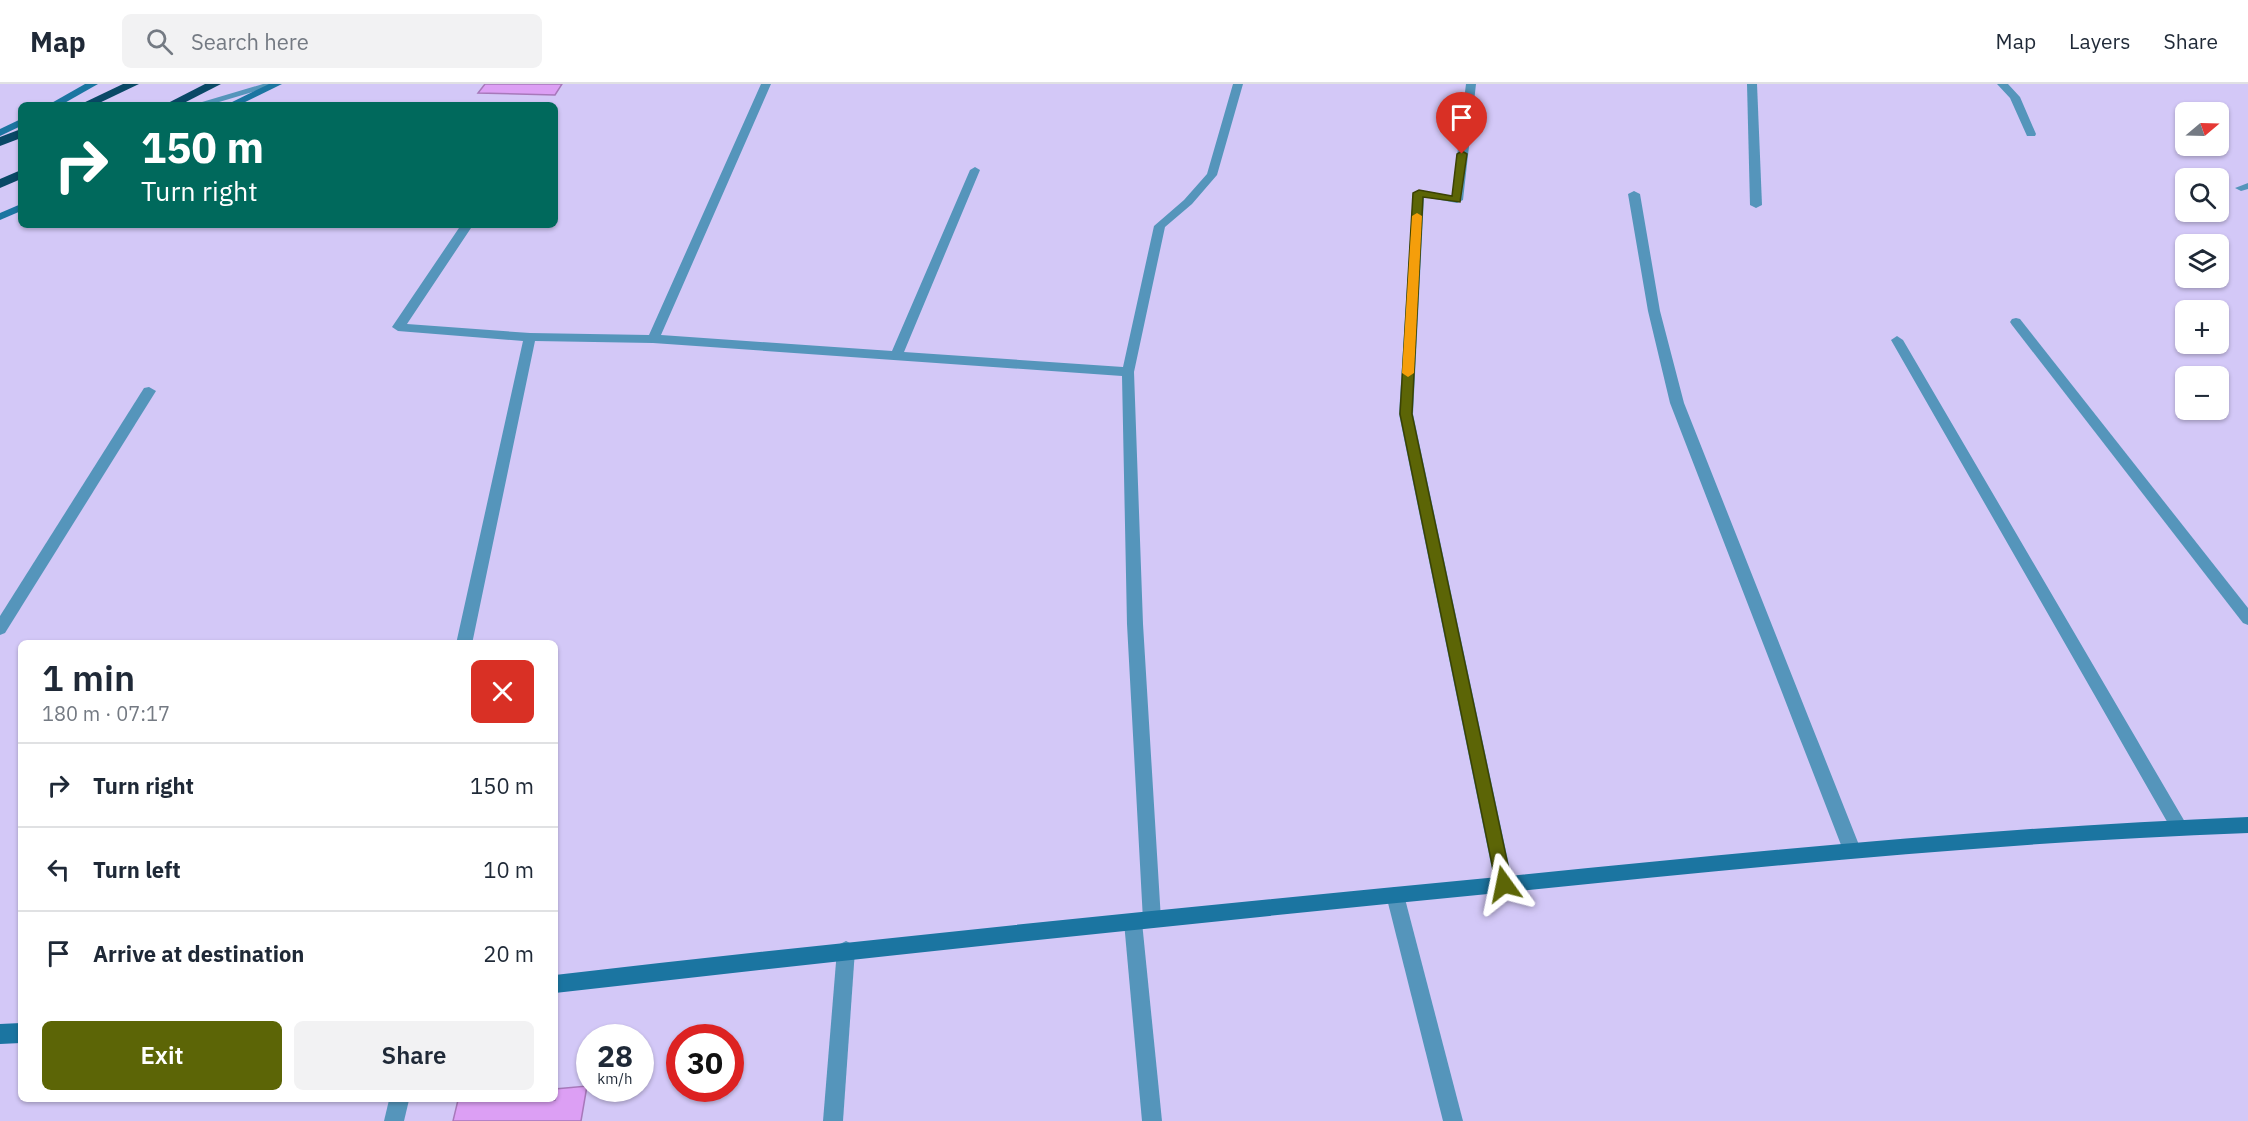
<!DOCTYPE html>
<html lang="en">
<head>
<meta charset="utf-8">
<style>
  :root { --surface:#fff; --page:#f2f2f3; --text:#1f2937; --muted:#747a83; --line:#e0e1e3; --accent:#5c6506 }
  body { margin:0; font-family:"IBM Plex Sans",sans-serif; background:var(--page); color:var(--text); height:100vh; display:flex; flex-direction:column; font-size:22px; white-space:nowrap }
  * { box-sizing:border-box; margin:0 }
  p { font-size:20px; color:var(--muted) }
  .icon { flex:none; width:33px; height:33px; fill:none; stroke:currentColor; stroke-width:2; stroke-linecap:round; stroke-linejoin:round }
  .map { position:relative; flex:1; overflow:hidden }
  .details { position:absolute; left:18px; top:556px; width:540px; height:462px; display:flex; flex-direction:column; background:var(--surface); border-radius:9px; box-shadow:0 2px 4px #0004 }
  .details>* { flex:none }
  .banner { position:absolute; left:18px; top:18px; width:540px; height:126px; border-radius:9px; box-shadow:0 2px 4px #0004; background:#00695c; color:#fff; overflow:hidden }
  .needle { width:39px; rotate:71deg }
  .controls { position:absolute; left:2175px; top:18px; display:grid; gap:12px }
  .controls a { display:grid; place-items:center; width:54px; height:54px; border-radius:9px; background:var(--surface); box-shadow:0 2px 4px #0004; font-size:30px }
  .speed { position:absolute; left:576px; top:940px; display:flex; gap:12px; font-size:30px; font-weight:700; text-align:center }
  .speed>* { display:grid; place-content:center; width:78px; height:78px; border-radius:50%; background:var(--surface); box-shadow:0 2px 4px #0004; line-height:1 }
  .speed small { font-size:15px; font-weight:400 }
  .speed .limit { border:9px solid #d22; background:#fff; color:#111 }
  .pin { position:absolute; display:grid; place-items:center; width:51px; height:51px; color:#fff; margin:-62px -26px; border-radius:50% 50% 50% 0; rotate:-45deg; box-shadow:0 0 6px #0007 }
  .pin .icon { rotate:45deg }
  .me { position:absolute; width:66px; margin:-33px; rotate:348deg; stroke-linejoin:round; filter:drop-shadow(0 0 4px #0008) }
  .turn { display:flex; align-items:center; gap:21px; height:126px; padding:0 24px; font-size:27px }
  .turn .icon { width:78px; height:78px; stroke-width:2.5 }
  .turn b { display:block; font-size:42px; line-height:51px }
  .round { display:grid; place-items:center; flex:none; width:63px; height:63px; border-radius:9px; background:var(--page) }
  .overview { display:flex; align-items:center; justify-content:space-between; height:102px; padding:0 24px }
  h1 { font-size:36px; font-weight:600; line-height:45px }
  .cta { display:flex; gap:12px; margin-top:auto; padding:12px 24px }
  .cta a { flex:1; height:69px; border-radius:9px; background:var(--accent); color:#fff; font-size:24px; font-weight:600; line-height:69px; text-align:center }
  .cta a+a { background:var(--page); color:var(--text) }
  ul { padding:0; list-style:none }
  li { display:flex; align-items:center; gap:18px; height:84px; padding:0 24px; border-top:2px solid var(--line) }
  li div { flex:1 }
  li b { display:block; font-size:22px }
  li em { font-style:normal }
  header { display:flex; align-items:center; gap:36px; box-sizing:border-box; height:84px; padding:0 30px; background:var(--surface); border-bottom:2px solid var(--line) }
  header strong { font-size:28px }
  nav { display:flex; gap:33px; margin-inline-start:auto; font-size:21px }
  .search { width:420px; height:54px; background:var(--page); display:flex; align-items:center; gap:15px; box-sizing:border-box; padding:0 21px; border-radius:9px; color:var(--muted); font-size:22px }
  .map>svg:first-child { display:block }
  .building { fill:#dc9ff4; stroke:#a778ba; stroke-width:1.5 }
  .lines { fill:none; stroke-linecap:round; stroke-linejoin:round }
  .lane { fill:#5595bb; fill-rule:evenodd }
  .street { fill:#5595bb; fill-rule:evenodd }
  .secondary { fill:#1b75a1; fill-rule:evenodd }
  .highway { fill:#094866; fill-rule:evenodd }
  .route { fill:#5c6506; stroke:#3c4204; stroke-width:1.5 }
  .slow { fill:#f59e0b }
</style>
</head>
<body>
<header>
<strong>Map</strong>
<div class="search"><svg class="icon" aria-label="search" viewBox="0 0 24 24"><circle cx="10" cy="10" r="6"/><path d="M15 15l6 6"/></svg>Search here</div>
<nav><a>Map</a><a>Layers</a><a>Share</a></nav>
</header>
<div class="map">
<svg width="2248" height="1037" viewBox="0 0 2248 1037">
  <rect width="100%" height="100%" fill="#d3c8f7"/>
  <g class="building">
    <polygon points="485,0 562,0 555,11 478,9"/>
    <polygon points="587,1002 581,1037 453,1037 458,1016 555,1016 555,1005"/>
  </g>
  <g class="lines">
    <polygon class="lane" points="263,0 280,0 209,21 192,21"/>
    <g class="street">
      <polygon points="761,0 771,0 661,251 892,267 970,86 975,83 980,86 904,268 1123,283 1154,142 1184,116 1207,90 1233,0 1243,0 1217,91 1192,120 1165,143 1134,288 1143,540 1161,836 1158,842 1152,844 1146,842 1143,836 1127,540 1122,292 653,259 535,257 472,560 456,560 523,257 398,247 392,243 461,141 473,141 407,240 530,249 649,251"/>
      <polygon points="1466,0 1476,0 1463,116 1457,119 1424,113 1413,330 1513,800 1510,806 1504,808 1498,806 1495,800 1399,330 1413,109 1419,106 1452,112"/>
      <polygon points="1747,0 1757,0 1762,121 1756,124 1750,121"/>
      <polygon points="1997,0 2008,0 2020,13 2036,50 2035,52 2027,52 2010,14"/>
      <polygon points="2248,99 2248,105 2241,107 2235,104"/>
      <polygon points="1634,107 1640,110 1660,227 1684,319 1861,766 1858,772 1852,774 1846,772 1843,766 1670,319 1648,227 1628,110"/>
      <polygon points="2016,234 2020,235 2248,524 2248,541 2243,539 2012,241 2010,238 2012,235"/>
      <polygon points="1897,252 1903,256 2185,738 2188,743 2185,748 2179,751 2173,748 1891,256"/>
      <polygon points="149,303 156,307 5,549 0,551 0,532 144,304"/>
      <polygon points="1395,803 1401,805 1404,811 1463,1037 1443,1037 1386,811 1389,805"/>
      <polygon points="1133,829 1139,832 1142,838 1162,1037 1142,1037 1124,838 1127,832"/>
      <polygon points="846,857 852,860 855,866 843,1037 823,1037 837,866 840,860"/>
      <polygon points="389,1016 409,1016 404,1037 384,1037"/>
    </g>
    <g class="secondary">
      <polygon points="85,0 98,0 61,21 48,21"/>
      <polygon points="269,0 282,0 239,21 226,21"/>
      <polygon points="21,35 21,42 0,52 0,45"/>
      <polygon points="21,120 21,127 0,136 0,129"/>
      <path d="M2248,733V749C1997,758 1748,784 1498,809C1184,840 869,873 555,909V891C869,855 1184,823 1498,793C1748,768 1997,743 2248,733Z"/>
      <polygon points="21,939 21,959 0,960 0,940"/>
    </g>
    <g class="highway">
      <polygon points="123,0 139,0 95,21 79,21"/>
      <polygon points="205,0 221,0 180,21 164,21"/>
      <polygon points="21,45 21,54 0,62 0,53"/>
      <polygon points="21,86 21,95 0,104 0,95"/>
    </g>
  </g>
  <polygon class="route" points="1462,67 1467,70 1460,118 1423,113 1412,330 1512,800 1510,806 1504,808 1498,806 1496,800 1400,330 1413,109 1419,106 1452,112 1457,70"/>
  <polygon class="slow" points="1417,129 1422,132 1414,289 1408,293 1402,289 1412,132"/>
</svg>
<div class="controls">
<a><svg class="needle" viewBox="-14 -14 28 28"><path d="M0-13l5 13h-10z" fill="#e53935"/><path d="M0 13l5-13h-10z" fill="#747a83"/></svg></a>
<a><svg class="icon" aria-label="search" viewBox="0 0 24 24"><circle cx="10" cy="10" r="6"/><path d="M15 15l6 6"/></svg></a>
<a><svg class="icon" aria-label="layers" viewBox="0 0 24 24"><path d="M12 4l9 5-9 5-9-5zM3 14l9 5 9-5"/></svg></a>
<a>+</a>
<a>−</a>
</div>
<div class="speed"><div>28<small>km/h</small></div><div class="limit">30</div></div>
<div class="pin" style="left:1462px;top:70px;background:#d93025"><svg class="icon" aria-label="arrive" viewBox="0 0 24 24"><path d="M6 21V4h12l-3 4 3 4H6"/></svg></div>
<svg class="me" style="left:1504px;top:800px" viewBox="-20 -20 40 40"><path d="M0-17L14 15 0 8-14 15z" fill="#5c6506" stroke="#fff" stroke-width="4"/></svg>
<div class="banner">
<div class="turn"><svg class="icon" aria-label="right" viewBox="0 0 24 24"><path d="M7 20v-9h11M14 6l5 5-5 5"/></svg><div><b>150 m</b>Turn right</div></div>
</div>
<section class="details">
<div class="overview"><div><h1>1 min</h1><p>180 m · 07:17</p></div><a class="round" style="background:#d93025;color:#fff"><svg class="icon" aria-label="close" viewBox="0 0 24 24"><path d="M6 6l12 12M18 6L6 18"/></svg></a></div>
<ul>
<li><svg class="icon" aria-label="right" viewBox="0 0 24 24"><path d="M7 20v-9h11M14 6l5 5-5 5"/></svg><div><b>Turn right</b></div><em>150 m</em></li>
<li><svg class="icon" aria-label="left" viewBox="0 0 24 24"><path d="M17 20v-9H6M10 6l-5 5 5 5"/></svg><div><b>Turn left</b></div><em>10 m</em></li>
<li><svg class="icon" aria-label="arrive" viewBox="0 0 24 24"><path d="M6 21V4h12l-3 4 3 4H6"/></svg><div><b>Arrive at destination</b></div><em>20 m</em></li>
</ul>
<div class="cta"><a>Exit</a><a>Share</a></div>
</section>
</div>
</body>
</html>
